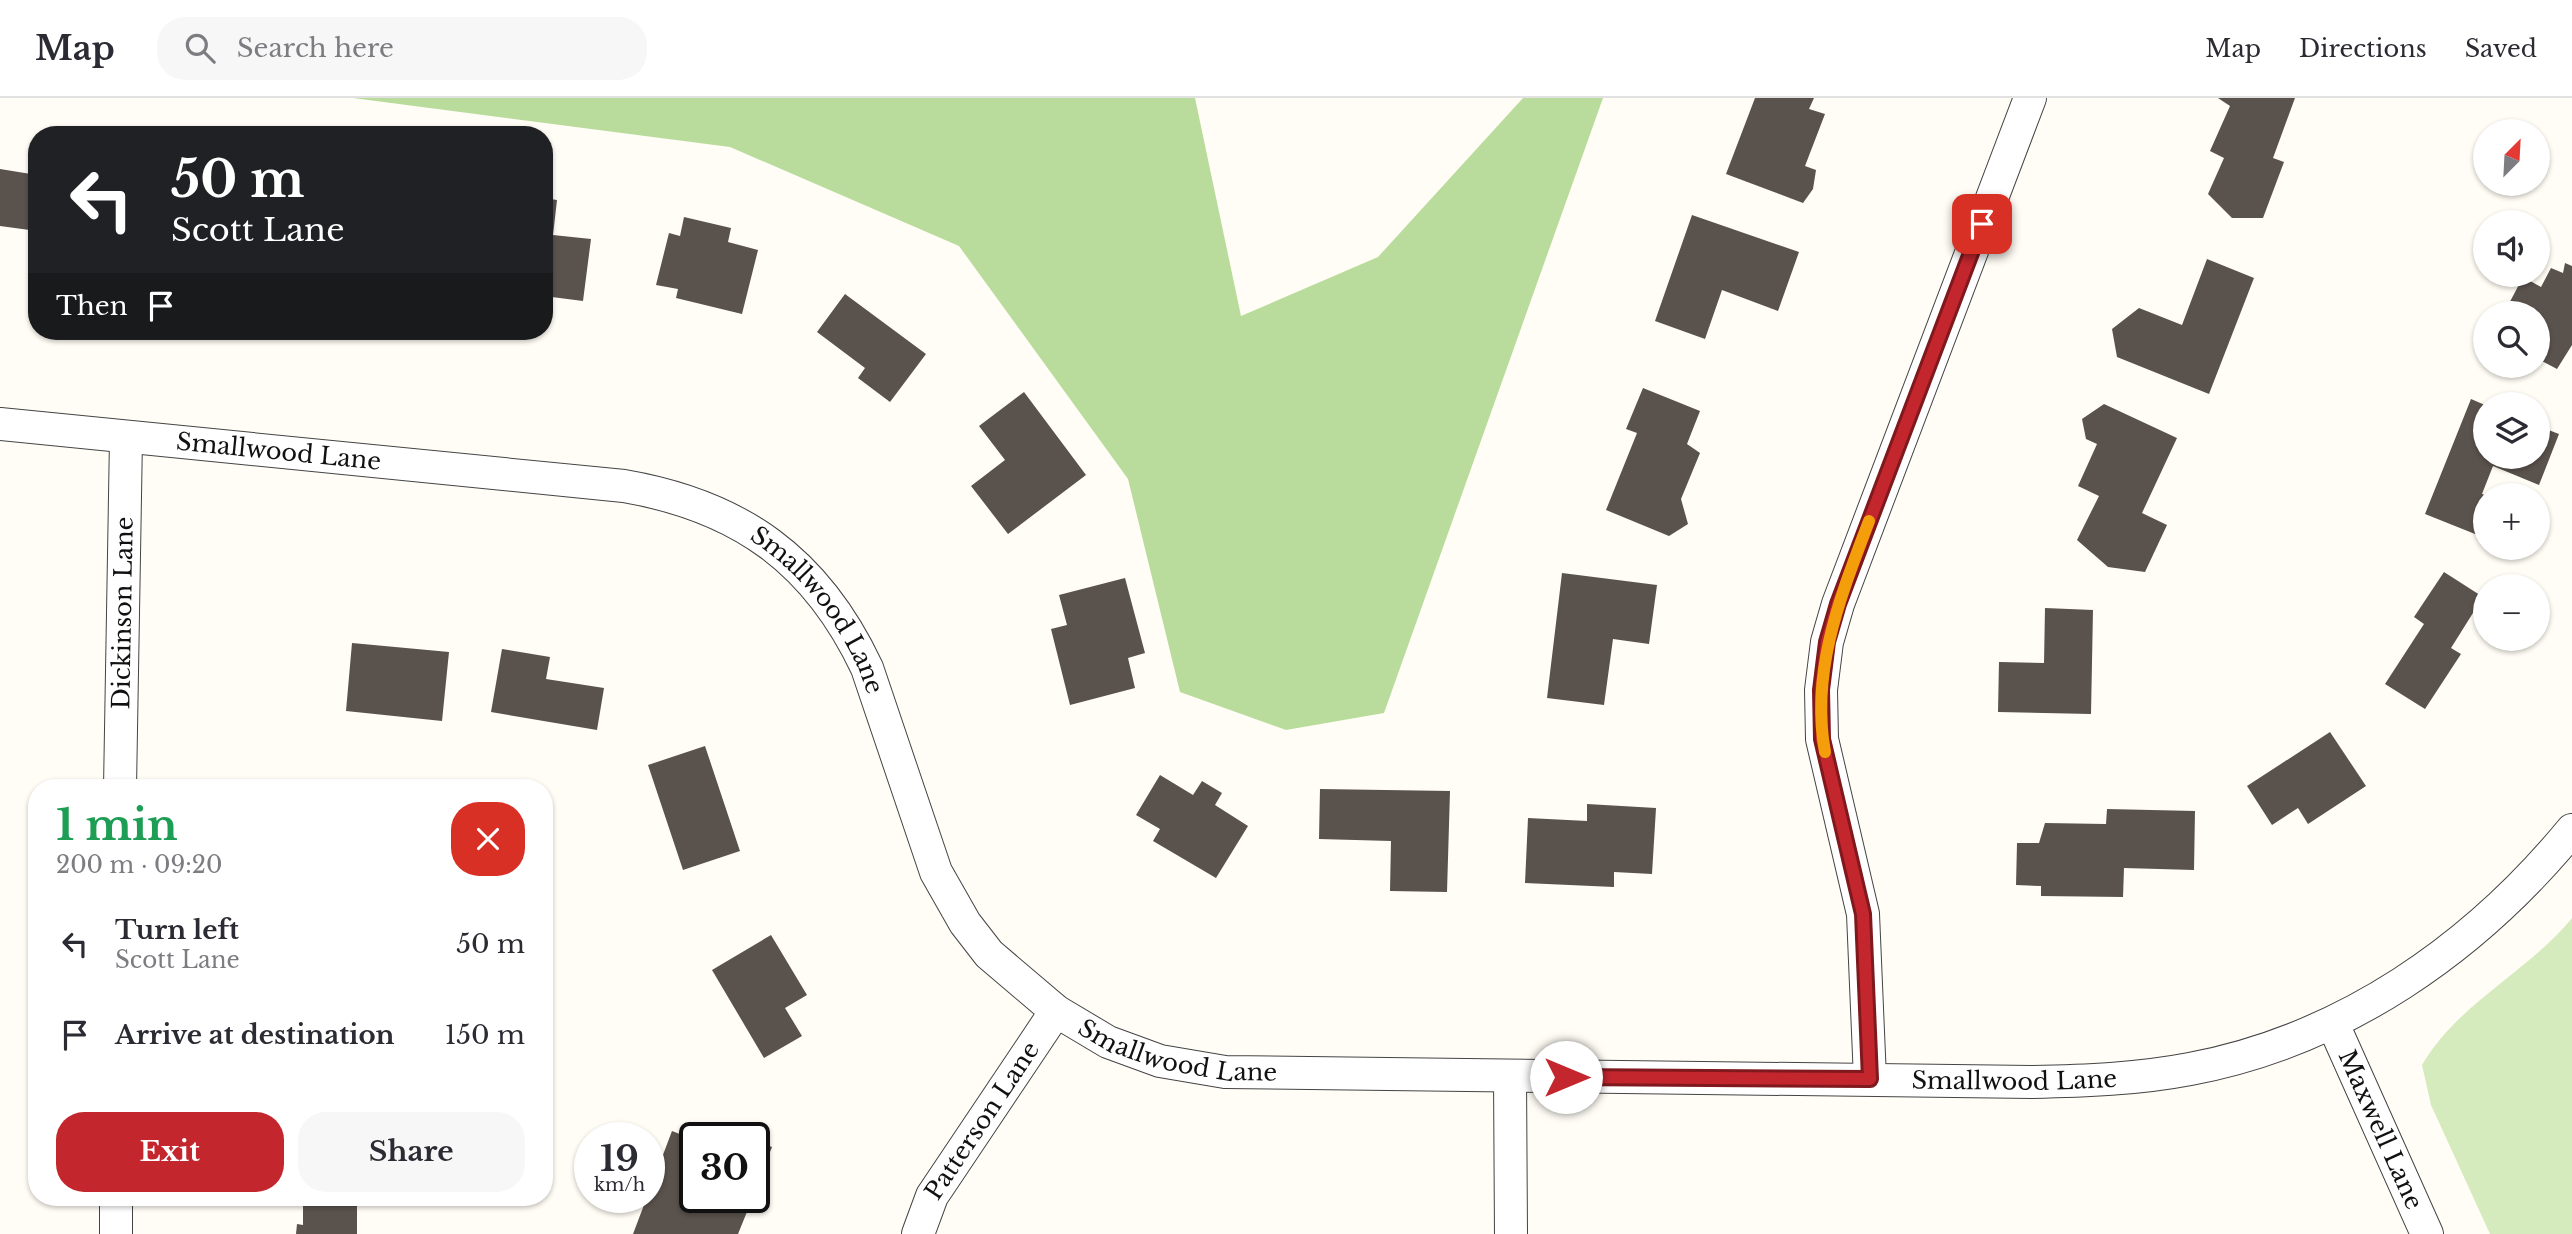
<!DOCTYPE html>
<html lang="en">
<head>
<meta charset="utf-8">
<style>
  :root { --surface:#fff; --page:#f7f7f7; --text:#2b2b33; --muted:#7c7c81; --line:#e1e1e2; --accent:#c4262e }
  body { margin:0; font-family:"Libre Baskerville",serif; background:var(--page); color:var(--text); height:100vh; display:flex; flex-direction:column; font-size:26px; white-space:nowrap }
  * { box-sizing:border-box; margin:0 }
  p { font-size:23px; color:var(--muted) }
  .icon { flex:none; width:38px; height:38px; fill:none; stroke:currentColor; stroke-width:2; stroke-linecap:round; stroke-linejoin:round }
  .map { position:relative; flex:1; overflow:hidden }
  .panel { position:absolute; left:28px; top:681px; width:525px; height:427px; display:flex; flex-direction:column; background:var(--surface); border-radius:28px; box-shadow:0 2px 5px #0004 }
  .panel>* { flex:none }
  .top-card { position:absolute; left:28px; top:28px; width:525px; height:214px; border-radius:28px; box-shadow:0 2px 5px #0004; background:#202124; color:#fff; overflow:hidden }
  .needle { width:46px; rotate:24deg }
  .tools { position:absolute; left:2473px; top:21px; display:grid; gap:14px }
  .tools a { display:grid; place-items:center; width:77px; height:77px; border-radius:50%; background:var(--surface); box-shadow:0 2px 5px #0004; font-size:35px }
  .speed { position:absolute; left:574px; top:1024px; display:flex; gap:14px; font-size:35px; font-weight:700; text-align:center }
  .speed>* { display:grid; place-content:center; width:91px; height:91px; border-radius:50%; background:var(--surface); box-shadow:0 2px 5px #0004; line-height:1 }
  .speed small { font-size:18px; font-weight:400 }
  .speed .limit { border:4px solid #111; border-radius:10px; background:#fff; color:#111 }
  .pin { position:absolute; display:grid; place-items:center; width:60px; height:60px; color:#fff; margin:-30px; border-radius:14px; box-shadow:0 4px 10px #0006 }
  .me { position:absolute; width:77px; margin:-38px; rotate:90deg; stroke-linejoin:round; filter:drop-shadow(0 0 5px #0008) }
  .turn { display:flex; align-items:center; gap:24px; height:147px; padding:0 28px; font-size:32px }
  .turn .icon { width:91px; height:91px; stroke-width:2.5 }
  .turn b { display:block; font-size:49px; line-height:60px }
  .then { display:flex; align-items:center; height:66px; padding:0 28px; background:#0003; gap:14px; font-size:26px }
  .round { display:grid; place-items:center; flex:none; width:74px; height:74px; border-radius:28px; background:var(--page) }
  .head { display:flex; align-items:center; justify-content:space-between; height:119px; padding:0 28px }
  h1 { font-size:42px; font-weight:700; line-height:52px; color:#1e9e55 }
  .cta { display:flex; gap:14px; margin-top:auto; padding:14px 28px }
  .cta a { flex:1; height:80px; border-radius:28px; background:var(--accent); color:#fff; font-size:28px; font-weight:700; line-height:80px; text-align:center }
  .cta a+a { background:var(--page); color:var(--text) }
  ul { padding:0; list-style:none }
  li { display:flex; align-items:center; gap:21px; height:91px; padding:0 28px }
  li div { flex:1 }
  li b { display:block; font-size:26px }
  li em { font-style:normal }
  header { display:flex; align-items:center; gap:42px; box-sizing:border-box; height:98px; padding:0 35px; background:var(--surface); border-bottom:2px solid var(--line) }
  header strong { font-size:33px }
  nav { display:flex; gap:38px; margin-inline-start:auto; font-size:24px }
  .search { width:490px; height:63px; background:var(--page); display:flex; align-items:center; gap:18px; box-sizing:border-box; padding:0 24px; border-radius:28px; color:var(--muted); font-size:26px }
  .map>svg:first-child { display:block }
  .green { fill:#d5ebbd }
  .forest { fill:#b9dc9c }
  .building { fill:#5a524d }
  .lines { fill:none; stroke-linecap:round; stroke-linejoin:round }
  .street-casing { stroke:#444; stroke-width:34 }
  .street { stroke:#fff; stroke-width:32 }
  .route-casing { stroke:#7f191e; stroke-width:18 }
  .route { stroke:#c4262e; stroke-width:12 }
  .slow { stroke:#f59e0b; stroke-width:12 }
  .labels { text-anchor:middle; stroke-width:7; stroke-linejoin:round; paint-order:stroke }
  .street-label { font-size:24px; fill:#111; stroke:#fff }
</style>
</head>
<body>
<header>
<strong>Map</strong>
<div class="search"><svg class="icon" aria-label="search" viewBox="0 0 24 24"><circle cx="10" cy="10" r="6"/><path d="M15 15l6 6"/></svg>Search here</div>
<nav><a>Map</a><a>Directions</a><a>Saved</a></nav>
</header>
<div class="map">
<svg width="2572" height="1136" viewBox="0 0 2572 1136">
  <rect width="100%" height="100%" fill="#fffdf5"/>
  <path class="green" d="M2572,820V1136H2490L2431,1007L2422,967C2458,905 2528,874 2572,820Z"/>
  <polygon class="forest" points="353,0 1195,0 1241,218 1378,159 1523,0 1603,0 1384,615 1286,632 1180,594 1128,381 959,148 730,49"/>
  <g class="building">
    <polygon points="1755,0 1814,0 1809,11 1825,16 1805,68 1816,72 1813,91 1803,105 1726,76"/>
    <polygon points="2218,0 2295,0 2273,60 2284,64 2263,120 2232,120 2208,96 2224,60 2210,53 2230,8"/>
    <polygon points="0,71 37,77 37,133 0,128"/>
    <polygon points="544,100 557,102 553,137 591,141 583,203 544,198"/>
    <polygon points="1692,117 1799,154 1778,213 1722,192 1705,241 1655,223"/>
    <polygon points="684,119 731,130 728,144 758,152 742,216 676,200 678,191 656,187 669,135 680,138"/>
    <polygon points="2207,161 2254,180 2209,296 2117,259 2112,231 2139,210 2182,227"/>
    <polygon points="2565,165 2572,168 2572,247 2557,271 2538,261 2538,215 2504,215 2523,179 2541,189 2551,170 2563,175"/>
    <polygon points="845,196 926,256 890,304 858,280 865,270 817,234"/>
    <polygon points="1643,290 1700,313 1687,346 1700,355 1681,401 1688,426 1669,438 1606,412 1637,335 1626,331"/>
    <polygon points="1024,294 1086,377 1008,436 971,388 1005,362 979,328"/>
    <polygon points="2471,301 2485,307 2485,359 2538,359 2538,328 2559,336 2539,387 2493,368 2482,396 2485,397 2485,440 2425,416"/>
    <polygon points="2104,306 2177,340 2142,415 2167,427 2145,474 2108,469 2077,442 2099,398 2078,388 2097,346 2086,341 2082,321"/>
    <polygon points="2444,474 2483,499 2451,550 2461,556 2425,611 2385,586 2424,526 2414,519"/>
    <polygon points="1562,475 1657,487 1649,546 1613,541 1604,607 1547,600"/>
    <polygon points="1125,480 1145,555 1128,560 1135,590 1070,607 1051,531 1067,527 1059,497"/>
    <polygon points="2045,510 2093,512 2091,616 1998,614 1999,564 2044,565"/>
    <polygon points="352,545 449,554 442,623 346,613"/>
    <polygon points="502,551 550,559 546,581 604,590 597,632 491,614"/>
    <polygon points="2330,634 2366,688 2308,726 2298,710 2272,727 2247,688"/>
    <polygon points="705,648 740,753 683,772 648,667"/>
    <polygon points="1160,677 1193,697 1202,683 1222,695 1215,707 1248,728 1216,780 1153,743 1160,731 1136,717"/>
    <polygon points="1320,691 1450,693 1447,794 1390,793 1391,743 1319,741"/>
    <polygon points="1587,706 1656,710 1652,776 1614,774 1614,789 1525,785 1528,720 1587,723"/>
    <polygon points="2107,711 2195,713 2194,772 2124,770 2123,799 2041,798 2041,788 2016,787 2017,745 2039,745 2045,725 2106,726"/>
    <polygon points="771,837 807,897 785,910 802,938 764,960 712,872"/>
    <polygon points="721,1030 747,1039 747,1040 718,1040"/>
    <polygon points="672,1033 695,1042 695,1099 753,1099 738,1136 633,1136"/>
    <polygon points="754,1042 772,1049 754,1094"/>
    <polygon points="303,1105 357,1106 357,1136 296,1136 297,1126 303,1127"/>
  </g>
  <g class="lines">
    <g class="street-casing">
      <g id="street">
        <path id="s1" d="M0,326L624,388C740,408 816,462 867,570L936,774L965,825L989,856L1056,913L1108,944L1160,963L1225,974L2032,984C2084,983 2138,981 2190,971C2344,942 2474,851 2572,732"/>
        <path id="s2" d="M120,690L126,340"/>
        <path id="s3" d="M2333,926L2427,1136"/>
        <polyline points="1510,979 1511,1136"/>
        <polyline points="1870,981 1863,816 1822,641 1821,592 1827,544 1838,506 2030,0"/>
        <polyline points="116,1136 116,1099"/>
        <path id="s4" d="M918,1136L932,1098L1056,913"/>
      </g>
    </g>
    <use href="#street" class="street"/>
  </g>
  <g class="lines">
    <g class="route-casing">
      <polyline id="route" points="1566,979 1870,981 1863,816 1822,641 1821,592 1827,544 1838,506 1982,126"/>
    </g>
    <use href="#route" class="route"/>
    <path class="slow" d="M1825,654C1810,573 1841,497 1869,423"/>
  </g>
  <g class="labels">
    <g class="street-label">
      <text dy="8" stroke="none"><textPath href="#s1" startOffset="280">Smallwood Lane</textPath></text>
      <text dy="8" stroke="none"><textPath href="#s2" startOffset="175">Dickinson Lane</textPath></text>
      <text dy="8" stroke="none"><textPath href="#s1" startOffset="868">Smallwood Lane</textPath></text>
      <text dy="8" stroke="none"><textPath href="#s1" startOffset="1477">Smallwood Lane</textPath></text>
      <text dy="8" stroke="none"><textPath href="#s1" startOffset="2317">Smallwood Lane</textPath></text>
      <text dy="8" stroke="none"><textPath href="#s4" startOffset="131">Patterson Lane</textPath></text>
      <text dy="8" stroke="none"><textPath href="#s3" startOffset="116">Maxwell Lane</textPath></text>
    </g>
  </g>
</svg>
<div class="tools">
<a><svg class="needle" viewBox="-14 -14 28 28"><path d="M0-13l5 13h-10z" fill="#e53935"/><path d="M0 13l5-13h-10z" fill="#7c7c81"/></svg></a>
<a><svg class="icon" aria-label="sound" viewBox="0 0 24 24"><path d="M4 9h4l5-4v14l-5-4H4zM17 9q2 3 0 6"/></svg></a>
<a><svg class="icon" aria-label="search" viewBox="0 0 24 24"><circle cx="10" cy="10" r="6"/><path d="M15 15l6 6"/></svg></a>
<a><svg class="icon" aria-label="layers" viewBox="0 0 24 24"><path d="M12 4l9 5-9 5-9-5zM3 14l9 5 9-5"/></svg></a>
<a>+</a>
<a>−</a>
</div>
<div class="speed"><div>19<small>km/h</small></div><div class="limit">30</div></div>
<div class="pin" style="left:1982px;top:126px;background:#d93025"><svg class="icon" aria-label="arrive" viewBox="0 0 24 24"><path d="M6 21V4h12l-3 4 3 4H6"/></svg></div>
<svg class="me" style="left:1566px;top:979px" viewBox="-20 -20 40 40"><circle r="19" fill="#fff"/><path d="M0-13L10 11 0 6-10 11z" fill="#c4262e"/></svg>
<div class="top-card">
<div class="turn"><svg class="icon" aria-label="left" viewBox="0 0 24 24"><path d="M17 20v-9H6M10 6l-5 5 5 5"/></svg><div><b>50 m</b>Scott Lane</div></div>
<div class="then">Then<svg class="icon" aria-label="arrive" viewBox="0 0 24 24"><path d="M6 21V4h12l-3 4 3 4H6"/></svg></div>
</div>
<section class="panel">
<div class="head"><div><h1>1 min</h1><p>200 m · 09:20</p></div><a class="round" style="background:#d93025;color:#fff"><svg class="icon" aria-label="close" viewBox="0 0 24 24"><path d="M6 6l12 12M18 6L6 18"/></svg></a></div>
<ul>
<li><svg class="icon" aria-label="left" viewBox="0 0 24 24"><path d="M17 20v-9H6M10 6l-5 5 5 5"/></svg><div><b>Turn left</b><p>Scott Lane</p></div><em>50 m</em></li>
<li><svg class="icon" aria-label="arrive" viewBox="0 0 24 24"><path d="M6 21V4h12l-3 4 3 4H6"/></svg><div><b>Arrive at destination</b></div><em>150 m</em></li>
</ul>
<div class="cta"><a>Exit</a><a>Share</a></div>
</section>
</div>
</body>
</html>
